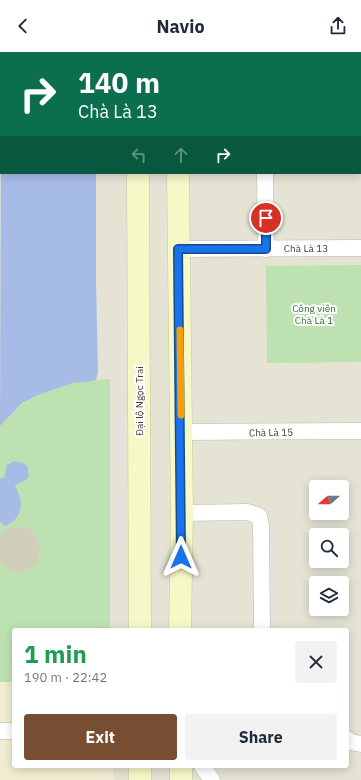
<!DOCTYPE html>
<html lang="en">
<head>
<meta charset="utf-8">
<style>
  :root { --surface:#fff; --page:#f2f2f3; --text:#1f2937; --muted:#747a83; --accent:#774e32 }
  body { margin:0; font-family:"IBM Plex Sans",sans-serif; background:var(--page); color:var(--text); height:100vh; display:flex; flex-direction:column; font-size:15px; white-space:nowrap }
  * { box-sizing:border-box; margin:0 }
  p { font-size:13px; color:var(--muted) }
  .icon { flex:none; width:22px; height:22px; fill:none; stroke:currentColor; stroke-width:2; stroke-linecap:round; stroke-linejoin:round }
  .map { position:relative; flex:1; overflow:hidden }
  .drawer { position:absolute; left:12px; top:576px; width:337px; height:140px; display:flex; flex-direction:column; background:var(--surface); border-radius:4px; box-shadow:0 2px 10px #0003 }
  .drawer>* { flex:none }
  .hud { position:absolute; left:0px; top:0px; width:361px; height:122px; box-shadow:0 2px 10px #0003; background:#0b6e4f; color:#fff; overflow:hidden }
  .needle { width:26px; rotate:250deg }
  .tools { position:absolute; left:309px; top:428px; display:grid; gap:8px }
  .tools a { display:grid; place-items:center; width:40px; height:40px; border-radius:4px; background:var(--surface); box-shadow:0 2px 10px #0003; font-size:20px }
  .pin { position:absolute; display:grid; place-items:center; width:34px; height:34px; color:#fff; margin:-17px; border:2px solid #fff; border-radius:50%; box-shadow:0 1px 4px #0007 }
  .me { position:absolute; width:44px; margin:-22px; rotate:0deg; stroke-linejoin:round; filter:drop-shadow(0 0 3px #0008) }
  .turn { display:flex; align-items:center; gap:14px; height:84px; padding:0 12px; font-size:18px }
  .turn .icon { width:52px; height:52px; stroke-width:2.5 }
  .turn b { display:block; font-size:28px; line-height:34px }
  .lanes { display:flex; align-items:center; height:38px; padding:0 12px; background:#0003; justify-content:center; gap:20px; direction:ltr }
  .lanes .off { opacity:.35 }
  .round { display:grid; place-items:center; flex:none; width:42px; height:42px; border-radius:4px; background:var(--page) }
  .summary { display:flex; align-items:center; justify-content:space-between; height:68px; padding:0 12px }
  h1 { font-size:24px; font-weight:800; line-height:30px; color:#1e9e55 }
  .button { display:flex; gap:8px; margin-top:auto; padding:8px 12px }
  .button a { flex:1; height:46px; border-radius:4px; background:var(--accent); color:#fff; font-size:16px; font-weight:800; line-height:46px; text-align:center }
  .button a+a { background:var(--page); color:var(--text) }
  header { display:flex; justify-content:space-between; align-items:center; height:52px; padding:0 12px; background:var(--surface); font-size:18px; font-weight:800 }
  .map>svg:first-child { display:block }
  .residential { fill:#e4e3d4; fill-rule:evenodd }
  .commercial { fill:#f1edd2 }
  .green { fill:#bee1b2 }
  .parking { fill:#e2e1dd }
  .water { fill:#a7bbe7 }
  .building { fill:#d1cfbc }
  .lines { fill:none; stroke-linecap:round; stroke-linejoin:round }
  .minor-casing { stroke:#bbbaa9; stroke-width:17 }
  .secondary-casing { stroke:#c7c897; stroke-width:23 }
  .minor { stroke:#fff; stroke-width:16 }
  .secondary { stroke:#f6f8c8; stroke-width:22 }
  .route-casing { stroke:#114b97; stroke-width:10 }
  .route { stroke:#1a73e8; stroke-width:7 }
  .slow { stroke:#f59e0b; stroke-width:7 }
  .labels { text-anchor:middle; stroke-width:4; stroke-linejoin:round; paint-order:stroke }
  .street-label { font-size:10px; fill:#424136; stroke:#fff }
  .park-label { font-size:10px; fill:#356d30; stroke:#fff }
</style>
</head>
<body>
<header><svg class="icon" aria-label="back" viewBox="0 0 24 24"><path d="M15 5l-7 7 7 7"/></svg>Navio<svg class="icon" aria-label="share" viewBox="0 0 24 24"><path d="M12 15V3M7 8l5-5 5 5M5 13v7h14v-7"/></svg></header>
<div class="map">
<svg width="361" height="728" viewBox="0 0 361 728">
  <rect width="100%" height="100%" fill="#f0f0e5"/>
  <path class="residential" d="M0,0H361V728H0ZM1,1H360V121H1ZM316,435H342V461H316ZM316,483H342V509H316ZM316,531H342V557H316ZM14,578H347V714H14Z"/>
  <polygon class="commercial" points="0,630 14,630 14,714 113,714 114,728 0,728"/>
  <g class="green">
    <polygon points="361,213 361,310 267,311 266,214"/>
    <path d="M110,327V578H14V630H0V374C7,367 14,359 22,352C41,335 85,328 110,327Z"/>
  </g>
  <g class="parking">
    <polygon points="122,343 121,420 116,419 117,344"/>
    <polygon points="122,439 124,542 118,541 116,440"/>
    <polygon points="274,470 275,578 267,578 265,471"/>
  </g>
  <g class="water">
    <polygon points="1,79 1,121 96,121 96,229 98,320 96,328 87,330 73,331 35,344 22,351 0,374"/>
    <path d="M14,409L23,411L27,414C32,431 24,427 15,434C24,450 24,466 5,474L0,470V426H4L7,413Z"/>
  </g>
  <polygon class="building" points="11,475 27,476 33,481 40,494 38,508 34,514 21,520 7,518 0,511 0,483"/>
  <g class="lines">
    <g class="minor-casing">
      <g id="minor">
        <polyline points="265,0 265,1"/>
        <polyline points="360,23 361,23"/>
        <polyline points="360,108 361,108"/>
        <polyline points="265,121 266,197"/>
        <polyline points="178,197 361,196"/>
        <polyline points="181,380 361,379"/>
        <polyline points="182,461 248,460 259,464 261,474 262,578"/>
        <polyline points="0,679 14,679"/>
        <polyline points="347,687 350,690 361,692"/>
        <polyline points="202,714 212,728"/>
      </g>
    </g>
    <g class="secondary-casing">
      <g id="secondary">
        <polyline points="137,0 137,1"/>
        <polyline points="178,0 178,1"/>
        <polyline points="138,121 140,578"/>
        <polyline points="178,121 182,461 180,578"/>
        <polyline points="140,714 140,728"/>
        <polyline points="181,714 181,728"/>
      </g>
    </g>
    <use href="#minor" class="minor"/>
    <use href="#secondary" class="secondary"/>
  </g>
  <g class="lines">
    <g class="route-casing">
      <polyline id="route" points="181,505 178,197 266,197 266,166"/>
    </g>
    <use href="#route" class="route"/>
    <polyline class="slow" points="180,278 181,363"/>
  </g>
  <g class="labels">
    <g class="street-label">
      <text x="306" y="200">Chà Là 13</text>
      <text transform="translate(139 349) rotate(-90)" y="4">Đại lộ Ngọc Trai</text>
      <text transform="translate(271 380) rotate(-1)" y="4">Chà Là 15</text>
    </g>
    <g class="park-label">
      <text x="314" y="260">Công viên<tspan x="314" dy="12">Chà Là 1</tspan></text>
    </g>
  </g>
</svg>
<div class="tools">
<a><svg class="needle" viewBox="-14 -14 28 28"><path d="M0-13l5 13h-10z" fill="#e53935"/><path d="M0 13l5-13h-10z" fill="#747a83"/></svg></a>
<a><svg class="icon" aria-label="search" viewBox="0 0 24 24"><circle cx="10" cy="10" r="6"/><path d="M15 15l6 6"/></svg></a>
<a><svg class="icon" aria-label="layers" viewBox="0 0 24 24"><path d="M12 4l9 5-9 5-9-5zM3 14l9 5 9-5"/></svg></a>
</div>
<div class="pin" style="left:266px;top:166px;background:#d93025"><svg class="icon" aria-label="arrive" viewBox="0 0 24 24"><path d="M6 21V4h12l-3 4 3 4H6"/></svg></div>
<svg class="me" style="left:181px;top:505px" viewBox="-20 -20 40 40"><path d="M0-17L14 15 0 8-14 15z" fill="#1a73e8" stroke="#fff" stroke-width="4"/></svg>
<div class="hud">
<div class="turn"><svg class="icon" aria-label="right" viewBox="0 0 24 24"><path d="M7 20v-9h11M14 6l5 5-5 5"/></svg><div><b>140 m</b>Chà Là 13</div></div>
<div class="lanes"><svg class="icon off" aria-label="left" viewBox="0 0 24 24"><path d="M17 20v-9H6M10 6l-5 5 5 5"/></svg><svg class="icon off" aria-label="ahead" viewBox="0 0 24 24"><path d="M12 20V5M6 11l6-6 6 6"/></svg><svg class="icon" aria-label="right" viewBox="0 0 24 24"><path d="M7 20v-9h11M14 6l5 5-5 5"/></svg></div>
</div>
<section class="drawer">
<div class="summary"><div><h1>1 min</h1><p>190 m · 22:42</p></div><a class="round"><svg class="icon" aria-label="close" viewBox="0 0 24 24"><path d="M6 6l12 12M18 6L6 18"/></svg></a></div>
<div class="button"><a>Exit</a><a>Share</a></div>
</section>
</div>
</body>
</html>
